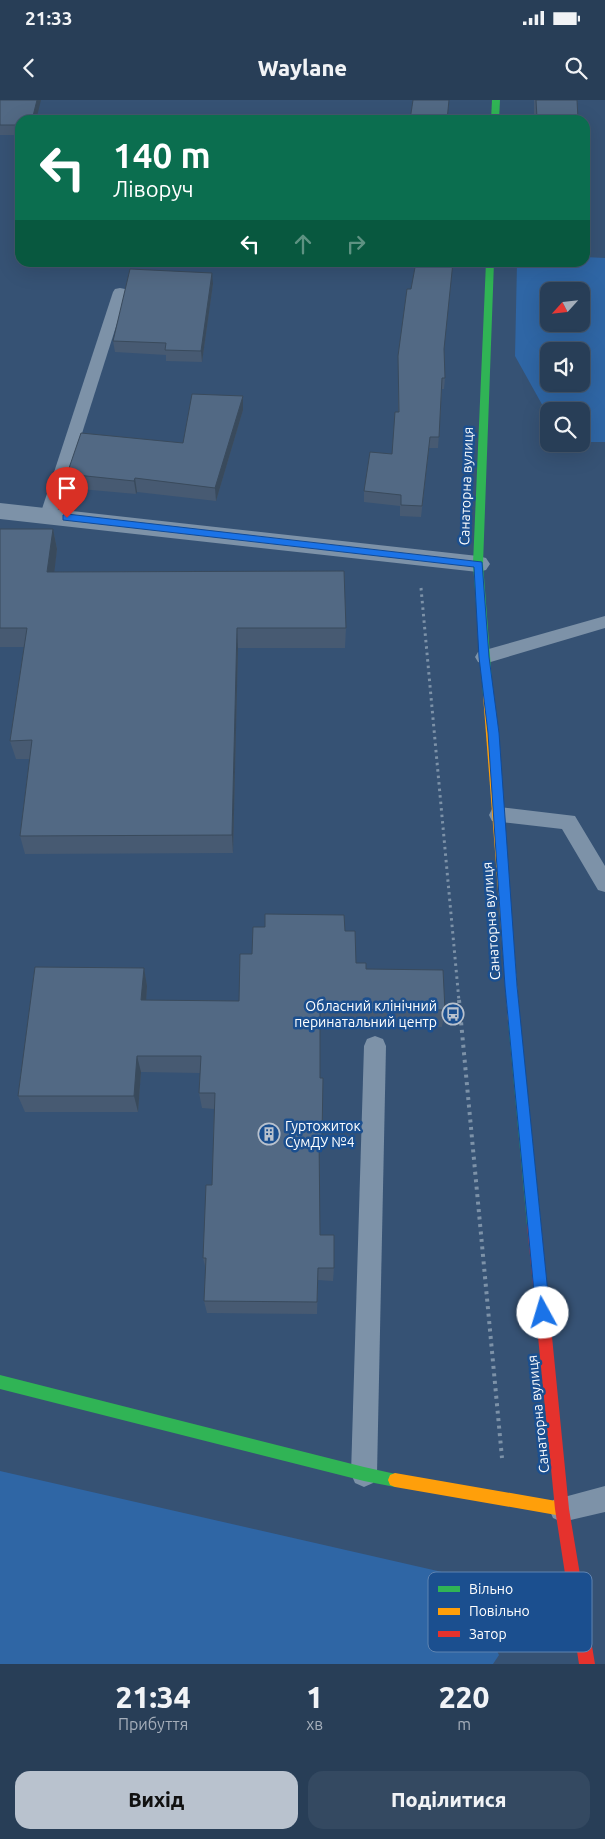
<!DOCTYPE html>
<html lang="uk">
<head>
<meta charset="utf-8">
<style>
  :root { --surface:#283e57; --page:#344961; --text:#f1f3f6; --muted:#a5aeba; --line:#44576d; --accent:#b9c2ce }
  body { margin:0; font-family:Ubuntu,sans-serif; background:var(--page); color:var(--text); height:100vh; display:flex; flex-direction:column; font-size:19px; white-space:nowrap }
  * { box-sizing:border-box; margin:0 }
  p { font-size:16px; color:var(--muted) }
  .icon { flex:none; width:28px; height:28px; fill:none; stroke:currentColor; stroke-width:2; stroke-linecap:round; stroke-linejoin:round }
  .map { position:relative; height:1564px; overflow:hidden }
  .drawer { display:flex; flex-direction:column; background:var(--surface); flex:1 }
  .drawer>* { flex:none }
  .banner { position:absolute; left:15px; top:15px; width:575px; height:152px; border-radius:15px; box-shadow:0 5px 20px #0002,0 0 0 1px var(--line); background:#0b6e4f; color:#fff; overflow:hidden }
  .needle { width:32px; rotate:243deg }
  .buttons { position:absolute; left:540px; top:182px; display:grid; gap:10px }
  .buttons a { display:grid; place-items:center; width:50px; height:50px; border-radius:10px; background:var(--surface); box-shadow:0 5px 20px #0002,0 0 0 1px var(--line); font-size:25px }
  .pin { position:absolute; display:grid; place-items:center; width:42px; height:42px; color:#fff; margin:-51px -21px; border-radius:50% 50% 50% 0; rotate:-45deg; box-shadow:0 0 5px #0007 }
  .pin .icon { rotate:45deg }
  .me { position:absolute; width:55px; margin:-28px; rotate:354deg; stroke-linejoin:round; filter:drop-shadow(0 0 4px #0008) }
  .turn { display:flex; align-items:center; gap:18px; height:105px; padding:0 15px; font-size:22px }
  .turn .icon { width:65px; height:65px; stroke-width:2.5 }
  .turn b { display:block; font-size:35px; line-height:42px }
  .lanes { display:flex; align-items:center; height:48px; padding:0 15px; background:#0003; justify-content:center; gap:25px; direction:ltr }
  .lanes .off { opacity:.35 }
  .eta { display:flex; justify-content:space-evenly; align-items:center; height:85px; text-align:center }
  .eta b { font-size:30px; font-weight:800; line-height:35px }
  .button { display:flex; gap:10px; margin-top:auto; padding:10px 15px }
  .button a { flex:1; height:58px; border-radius:15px; background:var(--accent); color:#111; font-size:20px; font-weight:800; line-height:58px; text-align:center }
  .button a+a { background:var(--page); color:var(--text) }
  .status { display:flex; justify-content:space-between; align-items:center; height:35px; padding:0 25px; background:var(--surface); direction:ltr }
  .status svg { height:14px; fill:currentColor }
  header { display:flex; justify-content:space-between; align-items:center; height:65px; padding:0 15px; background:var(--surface); font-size:22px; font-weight:800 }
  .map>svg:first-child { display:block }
  .green { fill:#2f66a5; fill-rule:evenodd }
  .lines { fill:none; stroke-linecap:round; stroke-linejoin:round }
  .path-far1 { stroke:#7d92a8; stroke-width:3; stroke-dasharray:2.5 4; stroke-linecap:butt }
  .path { stroke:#7d92a8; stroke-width:4; stroke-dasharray:3 4.5; stroke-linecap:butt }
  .lane { fill:#7d92a8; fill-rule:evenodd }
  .street { fill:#7d92a8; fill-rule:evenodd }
  .fast { fill:#30b455; fill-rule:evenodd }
  .slow { fill:#ff9f0a; fill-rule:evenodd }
  .jam { fill:#e5322d; fill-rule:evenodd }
  .wall { fill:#475a72 }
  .shaded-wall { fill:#394a5c }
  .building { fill:#526984; stroke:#394a5c }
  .route { fill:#1a73e8; stroke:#114b97 }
  .labels { text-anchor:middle; stroke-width:5; stroke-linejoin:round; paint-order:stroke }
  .street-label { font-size:14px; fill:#fff; stroke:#1b4f8f }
  .poi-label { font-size:14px; fill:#fff; stroke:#1b4f8f; text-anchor:end }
  .key { fill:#1b4f8f; stroke:#5f84b1; stroke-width:1 }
  .key-label { font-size:14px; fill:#fff }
</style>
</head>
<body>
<div class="status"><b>21:33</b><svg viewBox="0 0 49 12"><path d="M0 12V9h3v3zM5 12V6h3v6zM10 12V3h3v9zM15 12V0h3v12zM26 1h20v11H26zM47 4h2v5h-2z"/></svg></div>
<header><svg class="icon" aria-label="back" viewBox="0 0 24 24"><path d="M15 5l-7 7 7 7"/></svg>Waylane<svg class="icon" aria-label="search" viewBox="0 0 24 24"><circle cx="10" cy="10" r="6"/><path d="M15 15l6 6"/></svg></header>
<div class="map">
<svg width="605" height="1564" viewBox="0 0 605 1564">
  <rect width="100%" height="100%" fill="#365274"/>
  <g class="green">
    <path d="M585,157L605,158V342H581V311H549V317L515,256L517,163L585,162ZM549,191H581V224H549ZM549,251H581V284H549Z"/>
    <polygon points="0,1371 442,1472 440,1486 445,1501 492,1541 499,1555 493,1564 0,1564"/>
  </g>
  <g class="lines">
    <polyline class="path-far1" points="421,488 459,901"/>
    <polyline class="path" points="459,900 502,1358"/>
    <g class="lane">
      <polygon points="120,188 125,189 127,192 56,415 54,419 48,421 42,419 40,415 113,192 115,189"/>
      <polygon points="605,516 605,528 484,564 478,562 475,557 478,552"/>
      <polygon points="499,707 575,716 605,766 605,792 598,790 562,729 492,721 489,715 492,709"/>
      <polygon points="375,936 383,939 386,946 377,1374 373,1383 364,1387 355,1383 351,1374 364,946 367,939"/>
      <polygon points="605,1386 605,1412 562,1422 553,1418 549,1409 553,1400"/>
    </g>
    <polygon class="street" points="0,403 478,456 486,458 490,464 486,470 478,472 0,419"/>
    <g class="fast">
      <polygon points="492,0 500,0 499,20 491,20"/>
      <polygon points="486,162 494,162 483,464 493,595 488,599 483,595 473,464"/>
      <polygon points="514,916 518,917 520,921 541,1125 539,1130 534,1131 529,1130 527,1125 508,921 510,917"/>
      <polygon points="0,1275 364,1367 400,1375 402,1380 400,1385 395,1387 364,1381 0,1289"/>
    </g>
    <g class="slow">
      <polygon points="488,591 493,595 520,921 518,925 514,926 510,925 508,921 483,595"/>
      <polygon points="395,1373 562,1402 567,1404 569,1409 567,1414 562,1416 395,1387 390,1385 388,1380 390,1375"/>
    </g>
    <polygon class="jam" points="534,1119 539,1120 541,1125 569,1409 595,1564 579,1564 555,1409 527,1125 529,1120"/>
  </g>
  <g class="wall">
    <polygon points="0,0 20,20 20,35 0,35"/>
    <polygon points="534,0 577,0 578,20 534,20"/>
    <polygon points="213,184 202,262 166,261 166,255 115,252 113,241"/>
    <polygon points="411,189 444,249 445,278 444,289 442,289 438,348 429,348 421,417 400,416 400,406 364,402 364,391 392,354 398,312 398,256"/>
    <polygon points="243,296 243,310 216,401 137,392 136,394 69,388 67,374 183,343"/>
    <polygon points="0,429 53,429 57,449 54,472 346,528 345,548 238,548 233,753 25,754 20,736 30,659 16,659 10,641 24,547 0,547"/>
    <polygon points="345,831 356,863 445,910 442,927 320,926 320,978 323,978 322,1051 319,1051 320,1135 334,1168 333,1181 318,1180 317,1214 207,1213 204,1201 206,1170 203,1158 212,1085 214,1009 202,1008 199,993 200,973 141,972 138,1012 25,1012 18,996 144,868 147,886 146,900 239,901 252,854"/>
  </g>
  <g class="shaded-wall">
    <polygon points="37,0 41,0 36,20 32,20"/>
    <polygon points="212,173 213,184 202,262 201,251"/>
    <polygon points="243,296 243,310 216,401 215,388"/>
    <polygon points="135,378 137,392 136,394 134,381"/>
    <polygon points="53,429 57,449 52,492 47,472"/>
    <polygon points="237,528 238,548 233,753 232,735"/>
    <polygon points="144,868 147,886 145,918 141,900"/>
    <polygon points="137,956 141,972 138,1012 134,996"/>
  </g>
  <g class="building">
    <polygon points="0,0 37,0 32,20 20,20 20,25 0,25"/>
    <polygon points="413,0 449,0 447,20 410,20"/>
    <polygon points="536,0 577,0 578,19 537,18"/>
    <polygon points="416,162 453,162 444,249 445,278 442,278 439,337 430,337 422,406 401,405 401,395 364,391 370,352 392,354 395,312 399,312 398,256 407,189 411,189"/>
    <polygon points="130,169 212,173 201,251 165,250 166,243 113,241"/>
    <polygon points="192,294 243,296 215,388 135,378 134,381 67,374 81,333 183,343"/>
    <polygon points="0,429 53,429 47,472 344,471 346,528 237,528 232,735 20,736 32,640 10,641 27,528 0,528"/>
    <polygon points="265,814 344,815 345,831 355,831 356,863 366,863 366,869 443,870 445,910 320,909 320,978 323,978 322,1036 319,1036 320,1135 334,1135 334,1168 318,1168 317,1202 204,1201 206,1158 203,1158 206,1085 212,1085 215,993 199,993 201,956 137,956 134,996 18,996 35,867 144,868 141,900 239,901 240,854 252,854 253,827 265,827"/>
  </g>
  <polygon class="route" points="67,414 482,462 489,557 499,633 517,886 550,1213 548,1218 543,1220 538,1218 536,1213 505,886 488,633 479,557 474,467 63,420 63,415"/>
  <defs>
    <g id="bus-ring" transform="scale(1.125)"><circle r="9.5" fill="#1b4f8f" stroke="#b9c2ce" stroke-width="1.5"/><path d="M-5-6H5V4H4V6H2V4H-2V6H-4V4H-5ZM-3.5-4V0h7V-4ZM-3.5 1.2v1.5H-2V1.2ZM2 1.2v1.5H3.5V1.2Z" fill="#b9c2ce"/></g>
    <g id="building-ring" transform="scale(1.125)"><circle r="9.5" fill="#1b4f8f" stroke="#b9c2ce" stroke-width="1.5"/><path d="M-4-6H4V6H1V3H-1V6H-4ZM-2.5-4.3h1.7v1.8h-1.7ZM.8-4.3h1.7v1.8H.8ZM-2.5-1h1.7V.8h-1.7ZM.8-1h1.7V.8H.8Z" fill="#b9c2ce"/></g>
  </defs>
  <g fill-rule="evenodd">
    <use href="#bus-ring" x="453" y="914"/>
    <use href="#building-ring" x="269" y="1034"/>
  </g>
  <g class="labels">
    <g class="street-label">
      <text transform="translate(466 386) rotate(-88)" y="5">Санаторна вулиця</text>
      <text transform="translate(491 821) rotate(-94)" y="5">Санаторна вулиця</text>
      <text transform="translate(538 1314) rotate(-96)" y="5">Санаторна вулиця</text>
    </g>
    <g class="poi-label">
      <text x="437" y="911">Обласний клінічний<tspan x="437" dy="16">перинатальний центр</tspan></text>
      <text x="285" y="1031" text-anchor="start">Гуртожиток<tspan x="285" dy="16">СумДУ №4</tspan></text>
    </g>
  </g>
  <rect x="428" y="1472" width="164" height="80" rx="8" class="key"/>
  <rect x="438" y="1486" width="22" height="6" fill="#30b455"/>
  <rect x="438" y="1508" width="22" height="7" fill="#ff9f0a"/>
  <rect x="438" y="1531" width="22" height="6" fill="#e5322d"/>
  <g class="key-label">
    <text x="469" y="1494">Вільно</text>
    <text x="469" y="1516">Повільно</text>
    <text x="469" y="1539">Затор</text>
  </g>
</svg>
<div class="buttons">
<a><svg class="needle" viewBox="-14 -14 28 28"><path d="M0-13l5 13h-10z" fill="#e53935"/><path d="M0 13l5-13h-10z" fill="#a5aeba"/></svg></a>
<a><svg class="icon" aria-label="sound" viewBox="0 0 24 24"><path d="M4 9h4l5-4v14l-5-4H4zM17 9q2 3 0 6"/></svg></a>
<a><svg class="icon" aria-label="search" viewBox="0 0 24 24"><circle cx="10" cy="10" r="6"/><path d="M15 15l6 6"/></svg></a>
</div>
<div class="pin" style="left:67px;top:418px;background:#d93025"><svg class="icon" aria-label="arrive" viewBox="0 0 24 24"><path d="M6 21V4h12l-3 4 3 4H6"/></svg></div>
<svg class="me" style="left:543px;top:1213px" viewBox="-20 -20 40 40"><circle r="19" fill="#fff"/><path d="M0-13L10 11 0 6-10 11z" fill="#1a73e8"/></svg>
<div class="banner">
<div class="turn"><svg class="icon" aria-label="left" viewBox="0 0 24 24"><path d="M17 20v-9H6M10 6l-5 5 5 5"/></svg><div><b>140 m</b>Ліворуч</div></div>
<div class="lanes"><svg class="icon" aria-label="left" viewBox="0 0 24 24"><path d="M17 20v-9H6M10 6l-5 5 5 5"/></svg><svg class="icon off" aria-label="ahead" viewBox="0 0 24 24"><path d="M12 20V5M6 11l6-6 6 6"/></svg><svg class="icon off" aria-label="right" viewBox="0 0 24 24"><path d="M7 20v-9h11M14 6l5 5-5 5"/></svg></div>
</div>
</div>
<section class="drawer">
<div class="eta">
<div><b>21:34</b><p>Прибуття</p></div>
<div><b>1</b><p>хв</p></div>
<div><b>220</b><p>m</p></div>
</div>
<div class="button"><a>Вихід</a><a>Поділитися</a></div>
</section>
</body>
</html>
